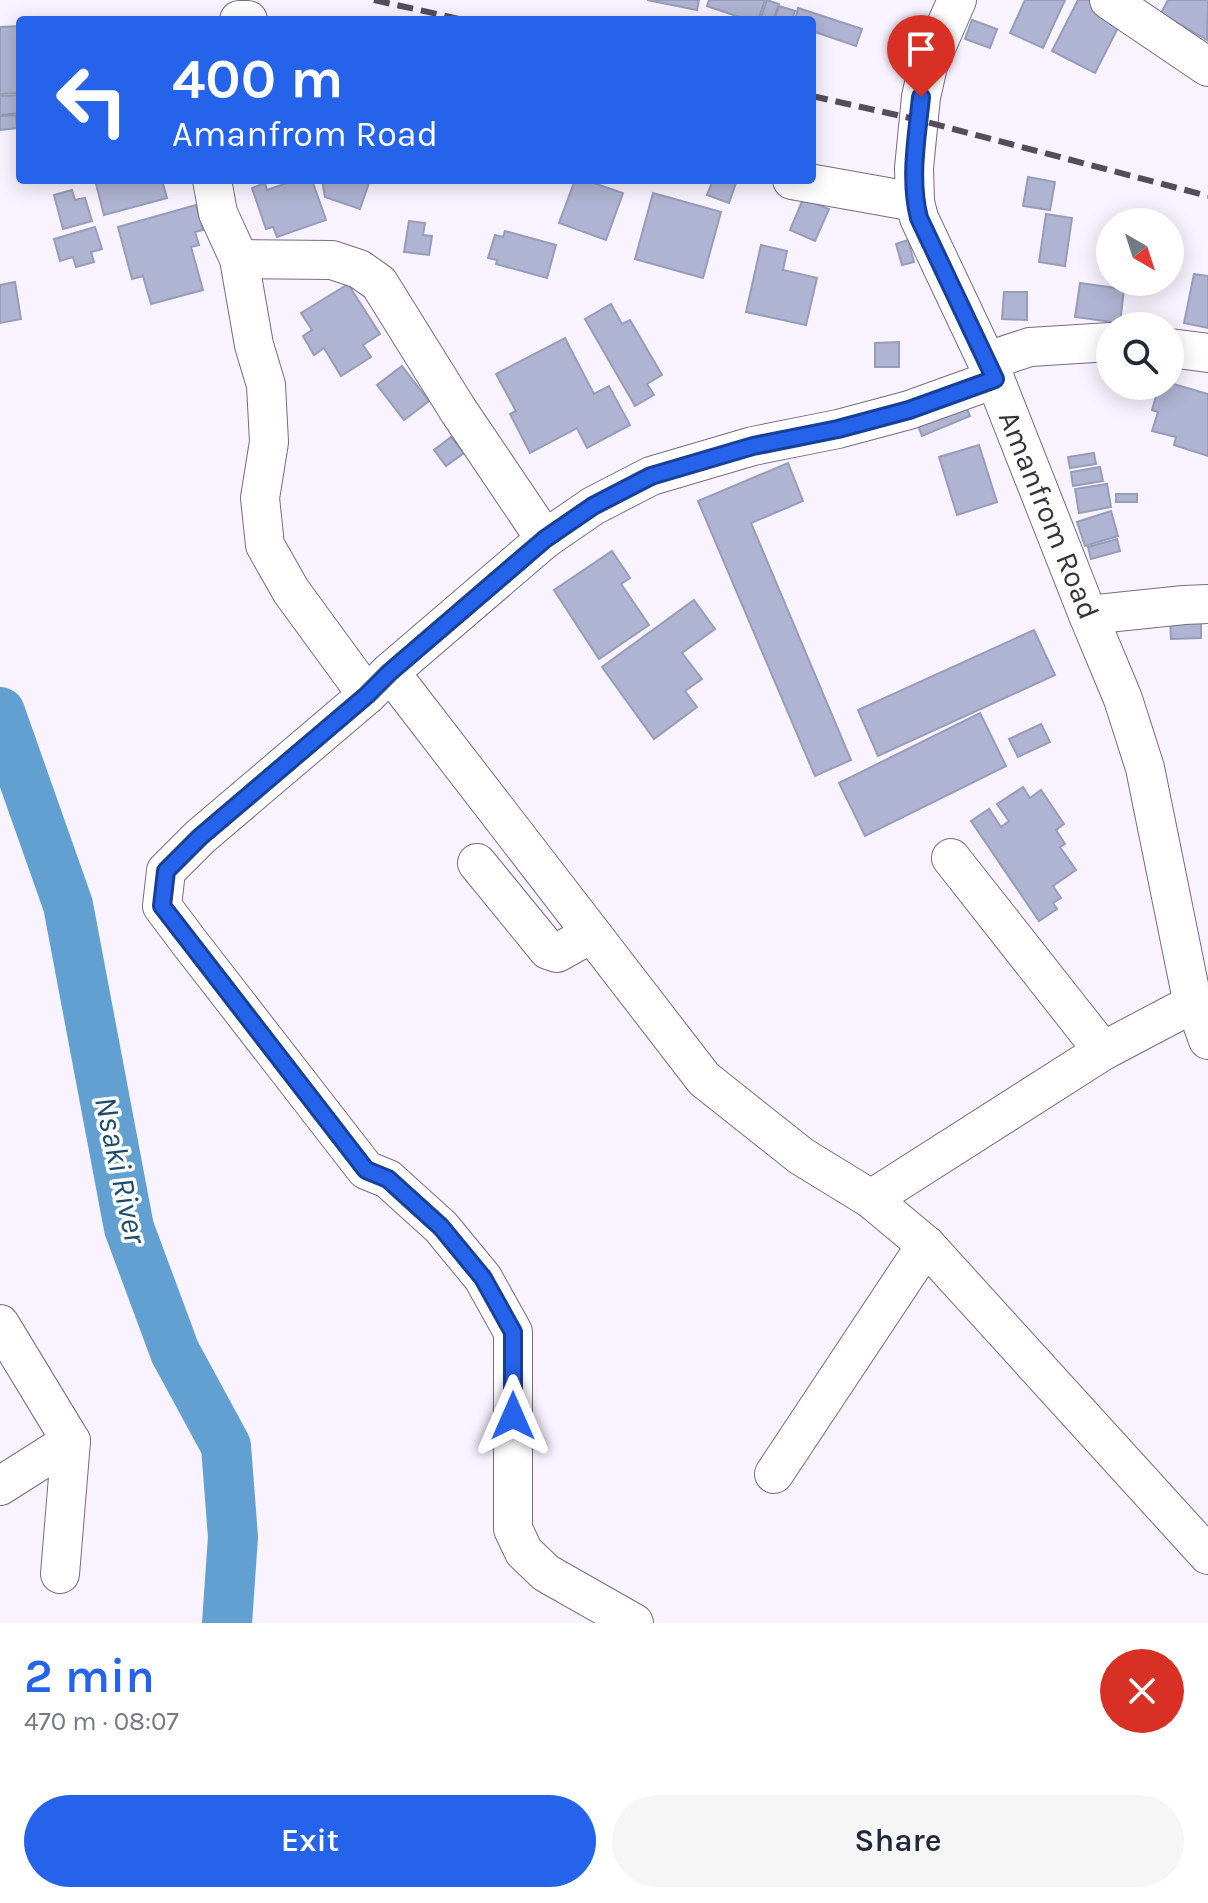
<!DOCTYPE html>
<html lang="en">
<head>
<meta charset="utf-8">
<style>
  :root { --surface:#fff; --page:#f6f6f7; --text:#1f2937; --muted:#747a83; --accent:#2563eb }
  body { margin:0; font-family:Karla,sans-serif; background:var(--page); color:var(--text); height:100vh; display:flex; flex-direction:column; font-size:30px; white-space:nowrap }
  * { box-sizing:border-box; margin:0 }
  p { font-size:26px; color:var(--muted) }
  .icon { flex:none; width:44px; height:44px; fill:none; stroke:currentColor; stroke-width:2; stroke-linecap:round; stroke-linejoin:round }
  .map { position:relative; height:1623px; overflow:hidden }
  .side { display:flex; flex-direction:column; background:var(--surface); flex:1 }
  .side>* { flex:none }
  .banner { position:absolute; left:16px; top:16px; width:800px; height:168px; border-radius:8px; box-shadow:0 4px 20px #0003; background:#2563eb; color:#fff; overflow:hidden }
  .needle { width:52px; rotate:141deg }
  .tools { position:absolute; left:1096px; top:208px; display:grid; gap:16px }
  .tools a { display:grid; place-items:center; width:88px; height:88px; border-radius:50%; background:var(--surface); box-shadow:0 4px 20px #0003; font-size:40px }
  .pin { position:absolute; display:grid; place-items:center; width:68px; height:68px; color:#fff; margin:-82px -34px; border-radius:50% 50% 50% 0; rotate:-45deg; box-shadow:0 0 8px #0007 }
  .pin .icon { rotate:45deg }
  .me { position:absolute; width:88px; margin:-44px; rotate:0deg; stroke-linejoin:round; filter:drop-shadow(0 0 6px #0008) }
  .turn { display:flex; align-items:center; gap:28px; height:168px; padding:0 24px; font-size:36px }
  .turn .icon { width:104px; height:104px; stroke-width:2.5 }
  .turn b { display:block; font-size:56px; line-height:68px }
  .round { display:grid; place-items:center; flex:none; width:84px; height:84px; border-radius:42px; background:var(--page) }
  .overview { display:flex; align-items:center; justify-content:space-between; height:136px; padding:0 24px }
  h1 { font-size:48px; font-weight:600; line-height:60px; color:var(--accent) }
  .cta { display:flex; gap:16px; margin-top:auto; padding:16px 24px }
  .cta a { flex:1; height:92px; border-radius:48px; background:var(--accent); color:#fff; font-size:32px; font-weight:600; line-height:92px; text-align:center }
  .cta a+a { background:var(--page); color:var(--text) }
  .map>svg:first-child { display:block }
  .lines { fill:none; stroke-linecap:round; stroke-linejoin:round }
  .river { stroke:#62a0d2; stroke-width:50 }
  .building { fill:#afb4d2; stroke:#979cb9; stroke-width:2 }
  .minor-casing { stroke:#796a84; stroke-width:40 }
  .minor { stroke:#fff; stroke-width:38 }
  .rail { stroke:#544e5a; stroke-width:6; stroke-dasharray:16 8; stroke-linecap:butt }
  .route-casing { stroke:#184099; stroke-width:20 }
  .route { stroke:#2563eb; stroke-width:14 }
  .labels { text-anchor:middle; stroke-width:7; stroke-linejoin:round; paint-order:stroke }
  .street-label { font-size:30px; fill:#37313c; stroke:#fff }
  .water-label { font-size:32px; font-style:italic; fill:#1d4b6e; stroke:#fff }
</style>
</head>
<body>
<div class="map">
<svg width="1208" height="1623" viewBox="0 0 1208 1623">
  <rect width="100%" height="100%" fill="#f9f3ff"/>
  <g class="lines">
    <polyline class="river" points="0,712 68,905 129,1228 175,1352 226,1446 233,1537 227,1623"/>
  </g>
  <g class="building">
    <polygon points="647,0 699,0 697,10"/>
    <polygon points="709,0 765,0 758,20 748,20 707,6"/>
    <polygon points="767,0 779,4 773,20 760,20"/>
    <polygon points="1025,0 1065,0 1043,48 1010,33"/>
    <polygon points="1078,0 1091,0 1124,16 1095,73 1052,51"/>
    <polygon points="1168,0 1208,0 1207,40 1161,13"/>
    <polygon points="779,6 795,11 792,20 774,20"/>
    <polygon points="798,8 862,29 856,46 812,31 812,20 795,20"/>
    <polygon points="972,20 997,29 990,48 965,39"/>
    <polygon points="20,26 20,93 0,94 0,27"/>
    <polygon points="20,95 20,113 0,115 0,96"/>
    <polygon points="16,115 17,128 0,130 0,116"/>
    <polygon points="1028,177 1055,182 1050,210 1023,206"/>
    <polygon points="95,180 162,180 167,198 104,215"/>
    <polygon points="296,180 312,180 326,220 277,237 273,227 266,229 252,188 265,183 267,190"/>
    <polygon points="322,180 370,180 360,209 325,197"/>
    <polygon points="575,180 585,180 623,193 606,240 559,223"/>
    <polygon points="713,180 737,180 729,203 707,195"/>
    <polygon points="72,190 75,200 85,198 92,221 63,229 54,195"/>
    <polygon points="653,193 721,212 703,278 635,259"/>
    <polygon points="803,199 829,209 815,241 790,230"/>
    <polygon points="196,205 203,230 195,232 199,245 191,247 203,290 151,304 143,276 132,279 118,227"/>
    <polygon points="1046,214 1072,218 1065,266 1039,262"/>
    <polygon points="409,221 425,223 423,235 432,236 429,255 404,252"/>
    <polygon points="95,227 102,249 91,252 94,262 76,267 73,257 60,261 54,239"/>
    <polygon points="505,231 556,245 547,278 496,264 497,260 488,258 495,235 503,237"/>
    <polygon points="908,240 914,262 902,265 896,244"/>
    <polygon points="761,245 787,251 783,270 817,278 806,325 746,312"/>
    <polygon points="1194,274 1208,276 1208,328 1184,323"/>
    <polygon points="15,282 21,319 0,323 0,285"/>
    <polygon points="1080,283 1124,289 1120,323 1075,317"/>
    <polygon points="348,284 380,334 363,345 371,357 341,376 324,348 314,355 303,336 312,330 301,313"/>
    <polygon points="1004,292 1027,292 1027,320 1002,319"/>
    <polygon points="611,304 622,324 630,320 662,375 647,384 654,395 635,406 585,319"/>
    <polygon points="565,338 594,394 609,386 630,425 587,448 577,428 530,453 510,414 516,411 496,374"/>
    <polygon points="899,342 899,367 875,367 875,343"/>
    <polygon points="402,366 429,401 404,420 377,385"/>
    <polygon points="1170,383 1208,394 1208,456 1174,445 1176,437 1152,431 1158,412 1152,410 1159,386 1170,386"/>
    <polygon points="964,401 970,416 922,436 916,420"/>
    <polygon points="451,437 464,453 446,466 434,450"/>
    <polygon points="979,445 997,502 957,515 939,457"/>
    <polygon points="1094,453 1096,464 1070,468 1068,457"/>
    <polygon points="788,463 803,501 751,523 851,760 815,776 698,501"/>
    <polygon points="1100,467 1103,481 1073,486 1071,472"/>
    <polygon points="1107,484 1111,507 1079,513 1075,489"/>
    <rect x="1116" y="494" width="21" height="8"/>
    <polygon points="1111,511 1118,536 1085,546 1077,522"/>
    <polygon points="1117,539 1120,551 1091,559 1088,547"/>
    <polygon points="612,551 630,578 621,584 649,625 599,659 554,590"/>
    <polygon points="694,600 715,629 682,653 702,679 685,691 697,707 654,739 602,667"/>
    <polygon points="1201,618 1201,638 1171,639 1170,619"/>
    <polygon points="1034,630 1055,675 878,756 858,710"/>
    <polygon points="980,713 1006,766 865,836 839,783"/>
    <polygon points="1041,724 1050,742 1018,757 1009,739"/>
    <polygon points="1023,787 1030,798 1041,790 1064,824 1056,830 1065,844 1060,847 1076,870 1053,886 1061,898 1053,903 1057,909 1039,921 971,821 989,809 1001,827 1009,821 997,804"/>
  </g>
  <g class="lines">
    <g class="minor-casing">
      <g id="minor">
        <polyline points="957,0 928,66 921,97 914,168 915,202 919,218 995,379 1088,615 1123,699 1145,768 1190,990 1208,1040"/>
        <polyline points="1109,0 1208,67"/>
        <polyline points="239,20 248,20"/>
        <polyline points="212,180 218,213 239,259 254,345 266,385 269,442 260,498 265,545 291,591 367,695"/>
        <polyline points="792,180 915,202"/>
        <polyline points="239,259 332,260 359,269 379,283 458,410 545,539"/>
        <polyline points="1170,348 1208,353"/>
        <polyline points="987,361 1030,347 1110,342"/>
        <polyline points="1088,615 1184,605 1208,604"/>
        <polyline points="390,672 704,1079 801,1156 871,1199 926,1245 1208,1555"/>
        <polyline points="951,858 1103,1051"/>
        <polyline points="477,863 548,950 557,953 591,934"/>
        <polyline points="871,1199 1103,1051 1194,1003"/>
        <polyline points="0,1324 71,1441 60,1574"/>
        <polyline points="774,1474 926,1245"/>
        <polyline points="0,1486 71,1441"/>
        <polyline points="634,1623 546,1573 524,1552 513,1529 513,1332 483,1278 441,1227 388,1179 366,1170 189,942 162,906 166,871 200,837 367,695 390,672 545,539 593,506 651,476 753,446 838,429 909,410 995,379"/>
      </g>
    </g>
    <use href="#minor" class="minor"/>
    <g class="rail">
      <polyline points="374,0 464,20"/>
      <polyline points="812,96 919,120 1208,196"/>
    </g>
  </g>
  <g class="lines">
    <g class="route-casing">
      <path id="route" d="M513,1416V1332L483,1278L441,1227L388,1179L366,1170L162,906L166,871L200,837L367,695L390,672L545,539L593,506L651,476L753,446L838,429L909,410L995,379L919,218C909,179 917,137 921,97"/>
    </g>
    <use href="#route" class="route"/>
  </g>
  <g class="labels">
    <g class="street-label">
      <text transform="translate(1049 515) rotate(68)" y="10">Amanfrom Road</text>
    </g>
    <g class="water-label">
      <text transform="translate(121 1170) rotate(78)" y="11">Nsaki River</text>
    </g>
  </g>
</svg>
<div class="tools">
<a><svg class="needle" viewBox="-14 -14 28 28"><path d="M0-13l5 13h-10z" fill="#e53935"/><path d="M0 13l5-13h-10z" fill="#747a83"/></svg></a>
<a><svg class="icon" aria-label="search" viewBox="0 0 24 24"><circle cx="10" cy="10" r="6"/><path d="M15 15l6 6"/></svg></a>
</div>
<div class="pin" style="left:921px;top:97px;background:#d93025"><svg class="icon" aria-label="arrive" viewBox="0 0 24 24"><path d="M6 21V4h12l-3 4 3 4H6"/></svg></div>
<svg class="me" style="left:513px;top:1416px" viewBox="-20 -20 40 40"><path d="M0-17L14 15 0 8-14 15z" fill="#2563eb" stroke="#fff" stroke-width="4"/></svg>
<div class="banner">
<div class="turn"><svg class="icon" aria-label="left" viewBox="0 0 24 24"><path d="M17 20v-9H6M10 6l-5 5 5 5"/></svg><div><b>400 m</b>Amanfrom Road</div></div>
</div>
</div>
<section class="side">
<div class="overview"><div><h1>2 min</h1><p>470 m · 08:07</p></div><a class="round" style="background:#d93025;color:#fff"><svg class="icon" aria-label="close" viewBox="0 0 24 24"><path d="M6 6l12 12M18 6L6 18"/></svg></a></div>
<div class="cta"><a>Exit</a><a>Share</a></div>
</section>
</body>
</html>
